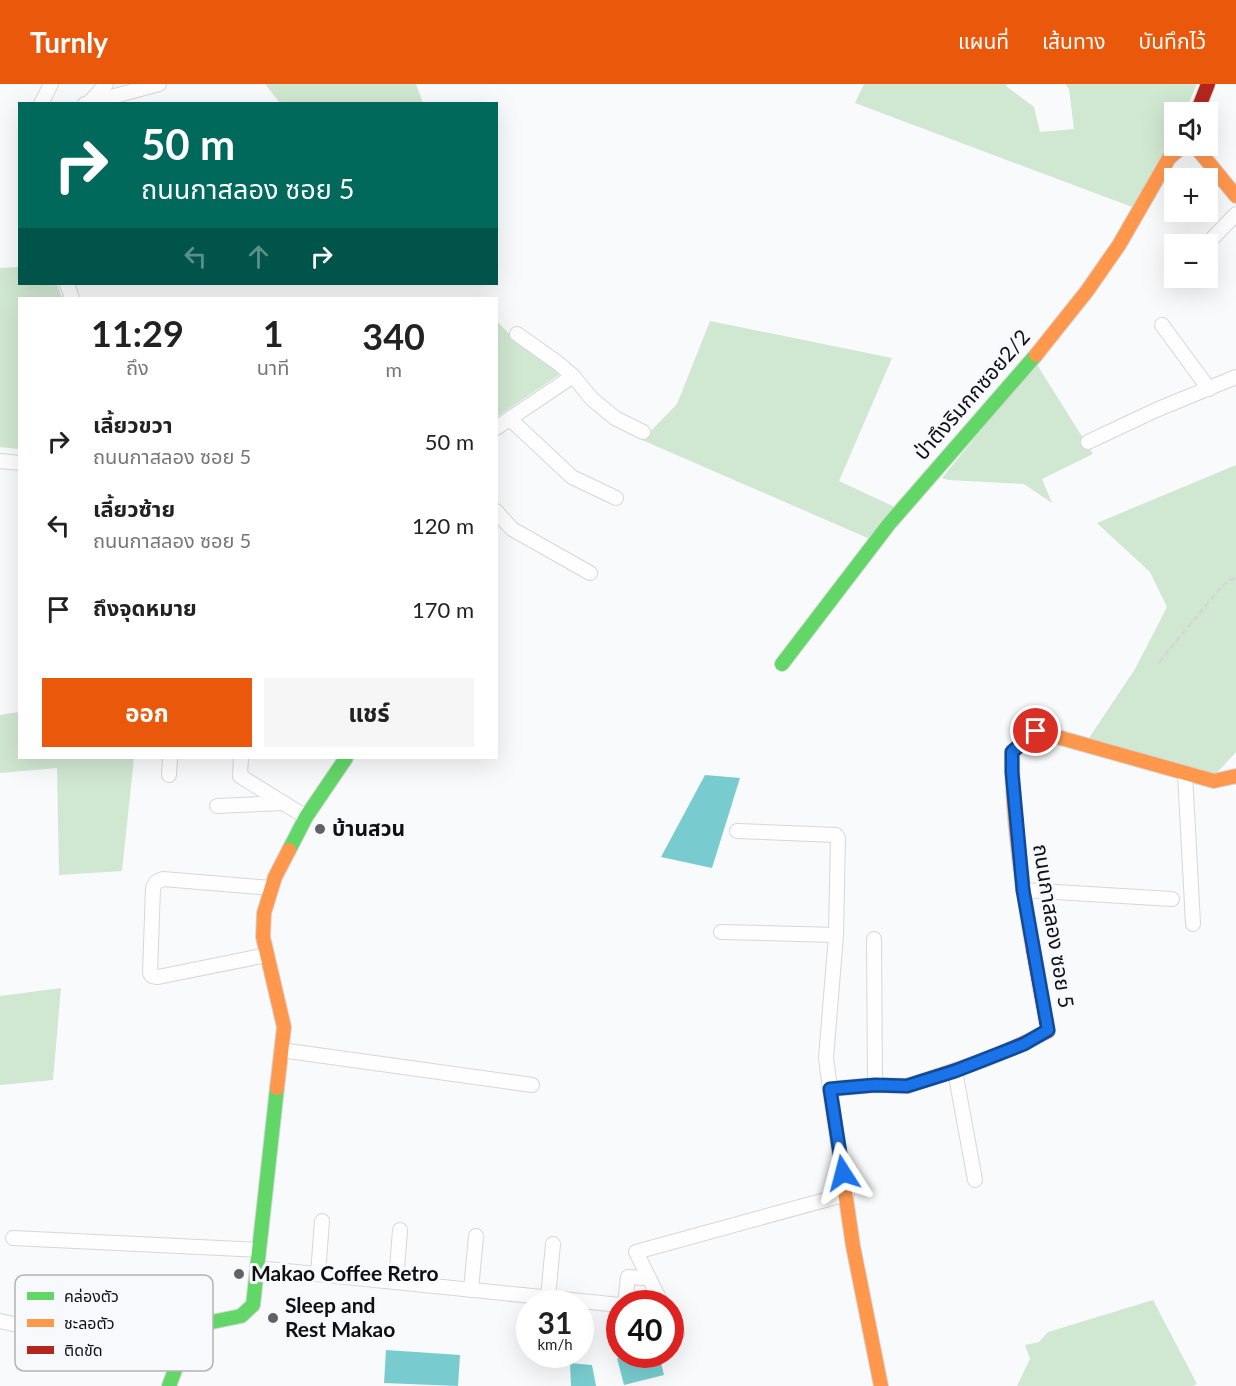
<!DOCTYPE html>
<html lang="th">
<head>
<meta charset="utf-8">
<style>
  :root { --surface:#fff; --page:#f6f6f6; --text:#222; --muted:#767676; --accent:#ea580c }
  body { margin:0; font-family:Lato,"Noto Sans Thai",sans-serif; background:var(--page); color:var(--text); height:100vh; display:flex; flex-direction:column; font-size:22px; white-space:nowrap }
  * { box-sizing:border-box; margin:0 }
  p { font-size:20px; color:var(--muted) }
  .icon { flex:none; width:33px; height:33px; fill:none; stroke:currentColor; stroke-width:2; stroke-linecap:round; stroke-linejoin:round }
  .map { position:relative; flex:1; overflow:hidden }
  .details { position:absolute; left:18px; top:213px; width:480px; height:462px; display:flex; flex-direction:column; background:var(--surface); border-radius:0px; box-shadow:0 6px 24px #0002 }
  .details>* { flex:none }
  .top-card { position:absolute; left:18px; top:18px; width:480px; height:183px; border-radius:0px; box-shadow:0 6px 24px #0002; background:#00695c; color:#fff; overflow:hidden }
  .fabs { position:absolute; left:1164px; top:18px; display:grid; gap:12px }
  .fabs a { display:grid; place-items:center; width:54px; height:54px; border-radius:0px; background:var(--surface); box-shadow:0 6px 24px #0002; font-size:30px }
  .speed { position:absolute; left:516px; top:1206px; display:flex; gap:12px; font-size:30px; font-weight:700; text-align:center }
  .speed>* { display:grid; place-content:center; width:78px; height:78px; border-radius:50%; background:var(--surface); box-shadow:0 6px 24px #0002; line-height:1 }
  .speed small { font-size:15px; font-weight:400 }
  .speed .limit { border:9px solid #d22; background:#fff; color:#111 }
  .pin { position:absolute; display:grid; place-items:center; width:51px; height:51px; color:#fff; margin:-26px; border:3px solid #fff; border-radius:50%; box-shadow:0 2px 6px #0007 }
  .me { position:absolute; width:66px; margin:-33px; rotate:351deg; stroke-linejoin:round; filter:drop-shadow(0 0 4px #0008) }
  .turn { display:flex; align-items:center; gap:21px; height:126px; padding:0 24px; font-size:27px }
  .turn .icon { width:78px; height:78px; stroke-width:2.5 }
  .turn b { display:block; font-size:42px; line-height:51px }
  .lanes { display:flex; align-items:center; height:57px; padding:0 24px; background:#0003; justify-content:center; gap:30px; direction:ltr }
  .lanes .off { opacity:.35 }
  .eta { display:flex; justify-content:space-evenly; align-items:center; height:102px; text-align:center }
  .eta b { font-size:36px; font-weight:700; line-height:42px }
  .cta { display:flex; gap:12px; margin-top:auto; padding:12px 24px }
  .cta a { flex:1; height:69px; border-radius:0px; background:var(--accent); color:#fff; font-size:24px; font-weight:700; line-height:69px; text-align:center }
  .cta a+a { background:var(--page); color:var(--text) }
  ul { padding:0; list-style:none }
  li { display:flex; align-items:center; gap:18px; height:84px; padding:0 24px }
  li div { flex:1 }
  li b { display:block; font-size:22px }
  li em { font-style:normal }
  header { display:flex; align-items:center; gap:36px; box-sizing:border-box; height:84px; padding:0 30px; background:var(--accent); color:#fff }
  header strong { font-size:28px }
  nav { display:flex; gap:33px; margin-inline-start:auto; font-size:21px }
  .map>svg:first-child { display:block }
  .green { fill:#d0e7d1 }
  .water { fill:#78cccf }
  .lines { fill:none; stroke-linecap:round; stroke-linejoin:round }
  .street-casing { stroke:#d6d7da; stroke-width:16 }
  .fast-casing { stroke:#d6d7da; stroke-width:16 }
  .slow-casing { stroke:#d6d7da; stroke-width:16 }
  .jam-casing { stroke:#d6d7da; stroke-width:16 }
  .path { stroke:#d4d4d5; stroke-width:2; stroke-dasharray:6 3; stroke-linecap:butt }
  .street { stroke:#fefeff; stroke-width:14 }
  .fast { stroke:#63d668; stroke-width:14 }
  .slow { stroke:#ff974d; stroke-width:14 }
  .jam { stroke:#b3261e; stroke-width:14 }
  .route-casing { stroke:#114b97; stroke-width:15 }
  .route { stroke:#1a73e8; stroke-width:10 }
  .poi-dot { fill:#616265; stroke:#f8f9fd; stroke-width:2 }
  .labels { text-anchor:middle; stroke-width:6; stroke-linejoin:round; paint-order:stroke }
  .street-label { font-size:21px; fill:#0f1013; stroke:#f8f9fd }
  .poi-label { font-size:21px; font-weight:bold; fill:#0f1013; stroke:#f8f9fd; text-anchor:start }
  .key { fill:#f8f9fd; stroke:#b2b3b7; stroke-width:1.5 }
  .key-label { font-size:16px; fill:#0f1013 }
</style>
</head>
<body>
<header>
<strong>Turnly</strong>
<nav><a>แผนที่</a><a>เส้นทาง</a><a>บันทึกไว้</a></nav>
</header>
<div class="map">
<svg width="1236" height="1302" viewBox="0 0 1236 1302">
  <rect width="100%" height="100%" fill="#f9fafc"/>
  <g class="green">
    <polygon points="265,0 416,0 423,19 280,19"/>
    <polygon points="864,0 1007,0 1006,2 1034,23 1040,48 1074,45 1069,5 1065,0 1197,0 1185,28 1174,28 1174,52 1135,124 855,19"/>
    <polygon points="19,183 20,200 57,200 62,214 20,214 19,365 0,363 0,184"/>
    <polygon points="496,236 510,251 560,290 497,333"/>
    <polygon points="710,237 892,274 839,397 897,424 870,455 642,356 677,320"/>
    <polygon points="1036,279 1093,370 1042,395 1052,419 1024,400 949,396 942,394"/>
    <polygon points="1236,381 1236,668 1214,692 1089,654 1135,585 1167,523 1150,488 1097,439"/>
    <polygon points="19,628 20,674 134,674 122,787 59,791 57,684 0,689 0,631"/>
    <polygon points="61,904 53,996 0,1001 0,912"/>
    <polygon points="1153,1216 1197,1300 1192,1302 1017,1302 1030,1275 1025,1261 1039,1258 1048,1248"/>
  </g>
  <g class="water">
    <polygon points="705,691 740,694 712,784 661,773"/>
    <polygon points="386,1266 460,1271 458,1302 384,1299"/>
    <polygon points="632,1270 659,1271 664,1291 624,1301 617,1274"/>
    <polygon points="570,1279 592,1281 596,1302 571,1302"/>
  </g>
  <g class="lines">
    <g class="street-casing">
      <g id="street">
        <polyline points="90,18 106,0"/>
        <polyline points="41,20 51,0"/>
        <polyline points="85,20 159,0"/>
        <polyline points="1207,160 1236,130"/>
        <polyline points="67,200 72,214"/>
        <polyline points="1162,241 1209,305"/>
        <polyline points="517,250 558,279 573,292 592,315 615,334 643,348"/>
        <polyline points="510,335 572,393 616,414"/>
        <polyline points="496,344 573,292"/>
        <polyline points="1088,358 1156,326 1236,293"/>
        <polyline points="0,377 20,379"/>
        <polyline points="496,427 512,445 590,489"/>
        <polyline points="241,674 240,692 306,733"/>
        <polyline points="1185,689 1193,840"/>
        <polyline points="169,691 170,674"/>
        <polyline points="217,722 284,719"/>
        <polyline points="737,747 836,751 838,754 836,851 826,974 830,1005"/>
        <polyline points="1023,806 1172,815"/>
        <polyline points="721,848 836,851"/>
        <polyline points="874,855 875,1001"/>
        <polyline points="267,871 158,893 152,892 150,889 153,804 156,798 163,795 271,804"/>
        <polyline points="281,966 532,1001"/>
        <polyline points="955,987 975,1096"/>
        <polyline points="13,1154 259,1166"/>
        <polyline points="257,1184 620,1221"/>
        <polyline points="318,1190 322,1137"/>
        <polyline points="396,1198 400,1146"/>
        <polyline points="471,1206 476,1152"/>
        <polyline points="548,1214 553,1160"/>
        <polyline points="625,1220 628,1193 644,1194"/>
        <polyline points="662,1220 636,1168 847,1110"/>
        <polyline points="670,1235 677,1249"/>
        <polyline points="0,1237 178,1276"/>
      </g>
    </g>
    <g class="fast-casing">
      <g id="fast">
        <polyline points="782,580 889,440 1036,271"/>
        <polyline points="289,766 306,733 346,674"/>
        <polyline points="169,1302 187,1254 202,1240 241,1232 253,1221 277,1004"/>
      </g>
    </g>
    <g class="slow-casing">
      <g id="slow">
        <polyline points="1195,62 1236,112"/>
        <polyline points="1036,271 1087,207 1119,161 1169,74 1183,62"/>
        <path d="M1033,865C1022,800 1012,734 1012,668L1036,647L1214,697L1236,692"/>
        <polyline points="277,1004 284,943 263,853 264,829 275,793 289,766"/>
        <polyline points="881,1302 853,1162 830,1005 875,1001 907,1002 919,998"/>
      </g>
    </g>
    <g class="jam-casing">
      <g id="jam">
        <polyline points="1197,28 1208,0"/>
        <path d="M919,998C963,984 1007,969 1048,947L1033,865"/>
      </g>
    </g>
    <polyline class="path" points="1159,578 1223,501 1236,493"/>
    <use href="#street" class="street"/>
    <use href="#fast" class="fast"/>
    <use href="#slow" class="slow"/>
    <use href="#jam" class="jam"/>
  </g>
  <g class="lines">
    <g class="route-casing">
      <polyline id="route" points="843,1089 830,1005 875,1001 907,1002 955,987 1024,960 1048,946 1023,806 1012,688 1012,668 1036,647"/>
    </g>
    <use href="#route" class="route"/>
  </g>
  <g class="poi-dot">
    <circle cx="320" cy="745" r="6"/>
    <circle cx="239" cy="1190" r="6"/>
    <circle cx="273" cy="1234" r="6"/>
  </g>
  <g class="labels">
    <g class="street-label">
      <text transform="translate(972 311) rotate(-49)" y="7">ป่าตึงริมกกซอย2/2</text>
      <text transform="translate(1053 842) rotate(81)" y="7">ถนนกาสลอง ซอย 5</text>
    </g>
    <g class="poi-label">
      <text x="332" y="752">บ้านสวน</text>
      <text x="251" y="1197">Makao Coffee Retro</text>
      <text x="285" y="1229">Sleep and<tspan x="285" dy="24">Rest Makao</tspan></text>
    </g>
  </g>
  <rect x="15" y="1191" width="198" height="96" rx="9" class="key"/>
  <rect x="27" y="1208" width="27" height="8" fill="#63d668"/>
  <rect x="27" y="1235" width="27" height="8" fill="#ff974d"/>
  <rect x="27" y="1262" width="27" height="8" fill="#b3261e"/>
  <g class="key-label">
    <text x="64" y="1218">คล่องตัว</text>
    <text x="64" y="1245">ชะลอตัว</text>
    <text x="64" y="1272">ติดขัด</text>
  </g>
</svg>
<div class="fabs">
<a><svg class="icon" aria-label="sound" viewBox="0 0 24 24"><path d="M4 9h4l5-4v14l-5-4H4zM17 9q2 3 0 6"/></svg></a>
<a>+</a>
<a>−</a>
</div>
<div class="speed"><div>31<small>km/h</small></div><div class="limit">40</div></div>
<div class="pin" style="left:1036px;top:647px;background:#d93025"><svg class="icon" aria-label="arrive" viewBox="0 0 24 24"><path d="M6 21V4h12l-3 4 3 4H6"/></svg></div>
<svg class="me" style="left:843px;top:1089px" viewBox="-20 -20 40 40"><path d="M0-17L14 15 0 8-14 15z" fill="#1a73e8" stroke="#fff" stroke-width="4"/></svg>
<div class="top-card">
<div class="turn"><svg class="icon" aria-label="right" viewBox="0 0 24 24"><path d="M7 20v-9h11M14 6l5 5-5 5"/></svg><div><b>50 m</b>ถนนกาสลอง ซอย 5</div></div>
<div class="lanes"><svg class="icon off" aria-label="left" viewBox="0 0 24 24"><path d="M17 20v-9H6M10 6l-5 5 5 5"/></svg><svg class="icon off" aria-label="ahead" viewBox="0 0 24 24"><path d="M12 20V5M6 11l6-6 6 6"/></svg><svg class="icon" aria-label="right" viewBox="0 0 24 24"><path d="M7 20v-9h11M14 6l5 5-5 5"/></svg></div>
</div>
<section class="details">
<div class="eta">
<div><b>11:29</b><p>ถึง</p></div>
<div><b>1</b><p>นาที</p></div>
<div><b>340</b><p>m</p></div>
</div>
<ul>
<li><svg class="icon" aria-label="right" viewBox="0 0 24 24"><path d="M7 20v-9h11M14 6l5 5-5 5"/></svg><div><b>เลี้ยวขวา</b><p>ถนนกาสลอง ซอย 5</p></div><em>50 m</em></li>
<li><svg class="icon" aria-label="left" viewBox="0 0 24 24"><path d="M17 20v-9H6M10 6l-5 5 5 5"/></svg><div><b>เลี้ยวซ้าย</b><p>ถนนกาสลอง ซอย 5</p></div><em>120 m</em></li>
<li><svg class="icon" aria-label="arrive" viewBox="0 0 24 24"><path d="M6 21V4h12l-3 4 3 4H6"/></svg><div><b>ถึงจุดหมาย</b></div><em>170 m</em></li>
</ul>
<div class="cta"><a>ออก</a><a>แชร์</a></div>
</section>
</div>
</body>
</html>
